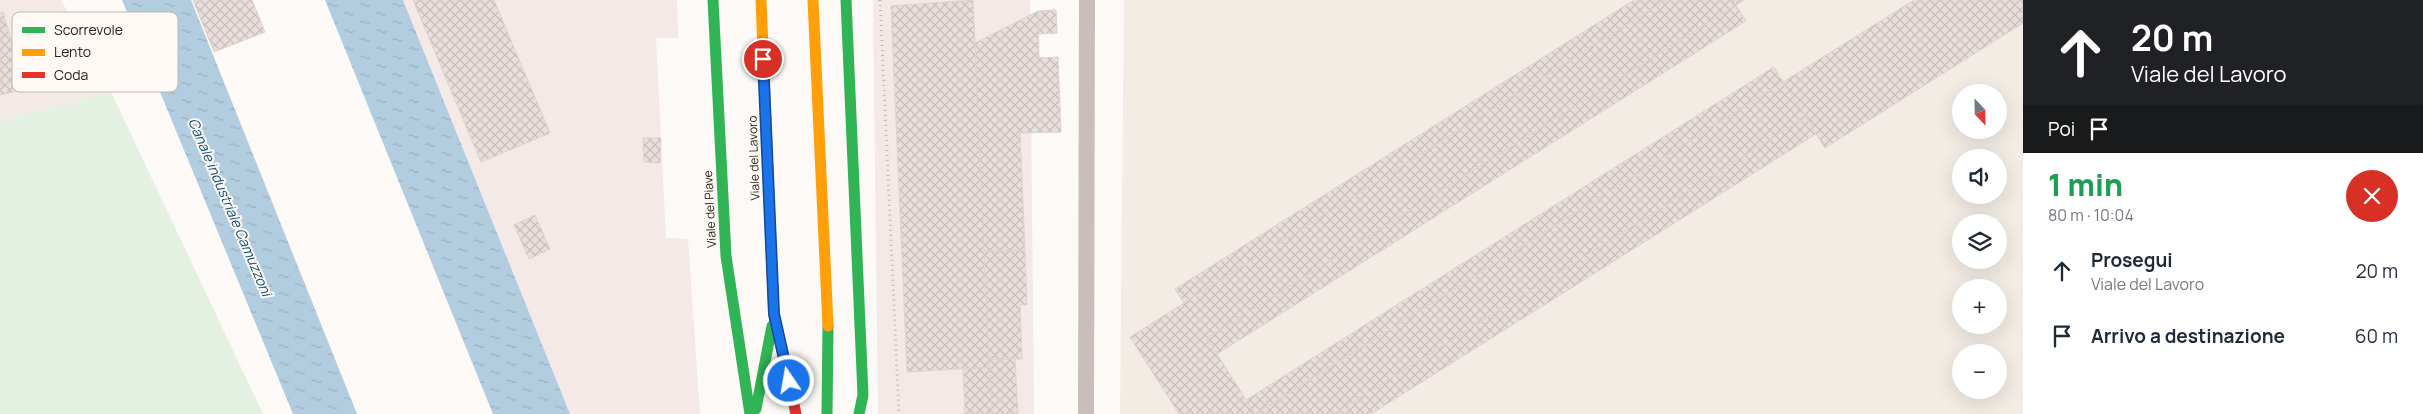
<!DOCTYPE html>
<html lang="it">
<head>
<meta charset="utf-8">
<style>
  :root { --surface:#fff; --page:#f6f6f7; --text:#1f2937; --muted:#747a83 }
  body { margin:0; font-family:Manrope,sans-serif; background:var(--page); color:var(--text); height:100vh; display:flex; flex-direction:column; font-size:19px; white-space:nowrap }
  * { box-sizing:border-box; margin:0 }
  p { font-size:16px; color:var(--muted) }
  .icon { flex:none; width:28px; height:28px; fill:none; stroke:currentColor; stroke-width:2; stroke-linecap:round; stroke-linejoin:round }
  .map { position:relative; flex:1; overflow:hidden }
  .details { display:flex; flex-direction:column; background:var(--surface); width:400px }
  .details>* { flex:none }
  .hud { background:#202124; color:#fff; overflow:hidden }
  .needle { width:32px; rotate:158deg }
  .buttons { position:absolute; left:1952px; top:84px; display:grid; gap:10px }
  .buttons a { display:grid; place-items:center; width:55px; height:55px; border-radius:50%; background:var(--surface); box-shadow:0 5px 20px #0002; font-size:25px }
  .pin { position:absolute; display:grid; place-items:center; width:42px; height:42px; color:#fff; margin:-21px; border:2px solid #fff; border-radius:50%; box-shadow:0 1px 5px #0007 }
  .me { position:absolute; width:55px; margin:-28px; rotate:348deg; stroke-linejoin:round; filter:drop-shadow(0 0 4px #0008) }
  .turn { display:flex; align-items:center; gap:18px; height:105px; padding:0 25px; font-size:22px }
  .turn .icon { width:65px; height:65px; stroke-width:2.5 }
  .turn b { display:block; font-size:35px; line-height:42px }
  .then { display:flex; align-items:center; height:48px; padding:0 25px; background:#0003; gap:10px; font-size:19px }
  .round { display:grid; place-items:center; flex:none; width:52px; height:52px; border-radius:26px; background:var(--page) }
  .headline { display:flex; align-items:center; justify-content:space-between; height:85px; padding:0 25px }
  h1 { font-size:30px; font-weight:800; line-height:38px; color:#1e9e55 }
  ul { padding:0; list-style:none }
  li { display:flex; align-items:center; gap:15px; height:65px; padding:0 25px }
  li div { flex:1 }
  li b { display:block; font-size:19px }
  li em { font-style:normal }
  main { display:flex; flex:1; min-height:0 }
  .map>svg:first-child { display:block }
  .built { fill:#f3ece4; fill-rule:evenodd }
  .industrial { fill:#f4e9e7 }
  .grass { fill:#e4f0e1 }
  .water { fill:url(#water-ripples) }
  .building { fill:url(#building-cross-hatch); stroke:#dbd4d1 }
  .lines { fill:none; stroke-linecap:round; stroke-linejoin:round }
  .path { stroke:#c1b9b5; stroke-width:3; stroke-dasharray:1 4; stroke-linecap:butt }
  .lane { stroke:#cabeba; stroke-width:16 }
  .fast { stroke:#30b455; stroke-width:11 }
  .slow { stroke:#ff9f0a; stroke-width:11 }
  .jam { stroke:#e5322d; stroke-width:11 }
  .route-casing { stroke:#114b97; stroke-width:12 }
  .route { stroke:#1a73e8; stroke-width:9 }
  .labels { text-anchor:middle; stroke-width:4; stroke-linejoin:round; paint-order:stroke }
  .street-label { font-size:12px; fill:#2a221a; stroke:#fef9f4 }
  .water-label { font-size:14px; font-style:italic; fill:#0c4d73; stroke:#fef9f4 }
  .key { fill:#fef9f4; stroke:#beb8b3; stroke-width:1 }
  .key-label { font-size:14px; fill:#2a221a }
</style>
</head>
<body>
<main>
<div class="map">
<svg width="2023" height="414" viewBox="0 0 2023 414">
  <defs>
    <pattern id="water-ripples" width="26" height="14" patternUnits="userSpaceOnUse" patternTransform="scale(1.25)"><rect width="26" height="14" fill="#b3cde0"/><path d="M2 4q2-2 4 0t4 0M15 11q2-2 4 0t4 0" fill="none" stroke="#9ab0c0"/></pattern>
    <pattern id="building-cross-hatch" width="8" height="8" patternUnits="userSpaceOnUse" patternTransform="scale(1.25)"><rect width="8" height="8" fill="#e9dedb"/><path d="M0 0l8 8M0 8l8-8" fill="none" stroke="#c8bebb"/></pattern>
  </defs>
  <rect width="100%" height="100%" fill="#fcf9f6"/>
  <path class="built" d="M1124,0H2023V414H1120ZM1961,92H1999V130H1961ZM1961,158H1999V195H1961ZM1961,222H1999V260H1961ZM1961,288H1999V325H1961ZM1961,352H1999V390H1961Z"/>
  <g class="industrial">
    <polygon points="0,0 61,0 111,92 0,120"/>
    <polygon points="403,0 677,0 678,38 656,38 666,238 688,239 700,414 570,414"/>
    <polygon points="873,0 1030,0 1034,414 878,414"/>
  </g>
  <polygon class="grass" points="111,92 263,414 0,414 0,120"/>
  <g class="water">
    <polygon points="122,0 191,0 357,414 293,414"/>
    <polygon points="325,0 403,0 570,414 493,414"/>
  </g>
  <g class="building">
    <polygon points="193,0 252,0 265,32 214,52"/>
    <polygon points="413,0 494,0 550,133 481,162"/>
    <polygon points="973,0 990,367 907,372 891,6"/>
    <polygon points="1634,0 1666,0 1184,303 1175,289"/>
    <polygon points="1666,0 1733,0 1736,5 1207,338 1255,414 1179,414 1130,337"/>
    <polygon points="1733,0 1744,0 1736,5"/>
    <polygon points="1914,0 2023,0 2023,23 1825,148 1783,82"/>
    <polygon points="1736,5 1746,21 1217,354 1207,338"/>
    <polygon points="1056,10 1057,33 1039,34 1038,11"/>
    <polygon points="1038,11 1039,58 1058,57 1061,132 1020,133 1025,250 984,251 975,43"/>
    <polygon points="3,12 22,79 0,85 0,13"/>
    <polygon points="1774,67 1783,82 1255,414 1246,400"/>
    <polygon points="22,79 24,89 0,95 0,85"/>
    <polygon points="1783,82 1806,117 1334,414 1256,414"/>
    <polygon points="1806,117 1816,134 1371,414 1334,414"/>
    <polygon points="643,138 661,138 660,163 644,162"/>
    <polygon points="535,215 550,249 529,259 514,225"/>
    <polygon points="1025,250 1027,305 1020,305 1022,359 989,360 984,251"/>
    <polygon points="1015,359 1018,414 992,414 989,360"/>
    <polygon points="990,367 992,414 965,414 963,369"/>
  </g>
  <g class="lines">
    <polyline class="path" points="880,0 899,414"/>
    <polyline class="lane" points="1086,414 1087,0"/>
    <g class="fast">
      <polyline points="713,0 726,256 750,414"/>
      <polyline points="846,0 863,395 859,414"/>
      <polyline points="756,409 772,326"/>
      <polyline points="827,414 828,326"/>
    </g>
    <g class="slow">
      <polyline points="761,0 773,294"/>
      <polyline points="813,0 828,326"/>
    </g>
    <polyline class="jam" points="773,294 774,314 796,414"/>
  </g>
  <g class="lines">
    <g class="route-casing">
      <polyline id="route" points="763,59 774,314 789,381"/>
    </g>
    <use href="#route" class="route"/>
  </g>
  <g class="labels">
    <g class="street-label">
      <text transform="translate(754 158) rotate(-92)" y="4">Viale del Lavoro</text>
      <text transform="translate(710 209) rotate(-93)" y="4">Viale del Piave</text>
    </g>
    <g class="water-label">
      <text transform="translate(230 207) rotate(67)" y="5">Canale industriale Camuzzoni</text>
    </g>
  </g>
  <rect x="12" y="12" width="166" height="80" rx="8" class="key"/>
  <rect x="22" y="27" width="23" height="6" fill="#30b455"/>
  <rect x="22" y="49" width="23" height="7" fill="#ff9f0a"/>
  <rect x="22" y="72" width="23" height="6" fill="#e5322d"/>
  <g class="key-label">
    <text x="54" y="35">Scorrevole</text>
    <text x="54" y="57">Lento</text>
    <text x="54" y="80">Coda</text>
  </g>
</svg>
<div class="buttons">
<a><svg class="needle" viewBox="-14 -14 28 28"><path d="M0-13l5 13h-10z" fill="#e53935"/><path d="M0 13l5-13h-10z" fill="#747a83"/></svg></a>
<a><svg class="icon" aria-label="sound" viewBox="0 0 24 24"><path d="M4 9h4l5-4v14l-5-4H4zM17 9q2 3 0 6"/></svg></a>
<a><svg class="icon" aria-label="layers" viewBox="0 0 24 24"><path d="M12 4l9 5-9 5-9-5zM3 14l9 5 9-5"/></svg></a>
<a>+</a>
<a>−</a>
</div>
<div class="pin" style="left:763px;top:59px;background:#d93025"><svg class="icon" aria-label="arrive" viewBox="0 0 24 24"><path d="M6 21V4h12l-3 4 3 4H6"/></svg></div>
<svg class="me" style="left:789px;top:381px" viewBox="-20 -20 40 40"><circle r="17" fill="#1a73e8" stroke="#fff" stroke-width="3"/><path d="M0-11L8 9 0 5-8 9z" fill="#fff"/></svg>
</div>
<section class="details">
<div class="hud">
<div class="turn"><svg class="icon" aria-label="ahead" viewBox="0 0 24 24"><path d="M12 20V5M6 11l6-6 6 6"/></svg><div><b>20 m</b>Viale del Lavoro</div></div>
<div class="then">Poi<svg class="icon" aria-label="arrive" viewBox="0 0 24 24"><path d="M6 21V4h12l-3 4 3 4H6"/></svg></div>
</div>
<div class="headline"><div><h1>1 min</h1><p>80 m · 10:04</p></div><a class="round" style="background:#d93025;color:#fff"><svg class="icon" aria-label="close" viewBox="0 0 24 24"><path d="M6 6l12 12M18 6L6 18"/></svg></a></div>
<ul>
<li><svg class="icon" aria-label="ahead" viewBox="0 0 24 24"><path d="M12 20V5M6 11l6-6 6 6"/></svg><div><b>Prosegui</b><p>Viale del Lavoro</p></div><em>20 m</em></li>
<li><svg class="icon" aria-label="arrive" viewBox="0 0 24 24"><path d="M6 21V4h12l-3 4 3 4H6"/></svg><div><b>Arrivo a destinazione</b></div><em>60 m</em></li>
</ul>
</section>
</main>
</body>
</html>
